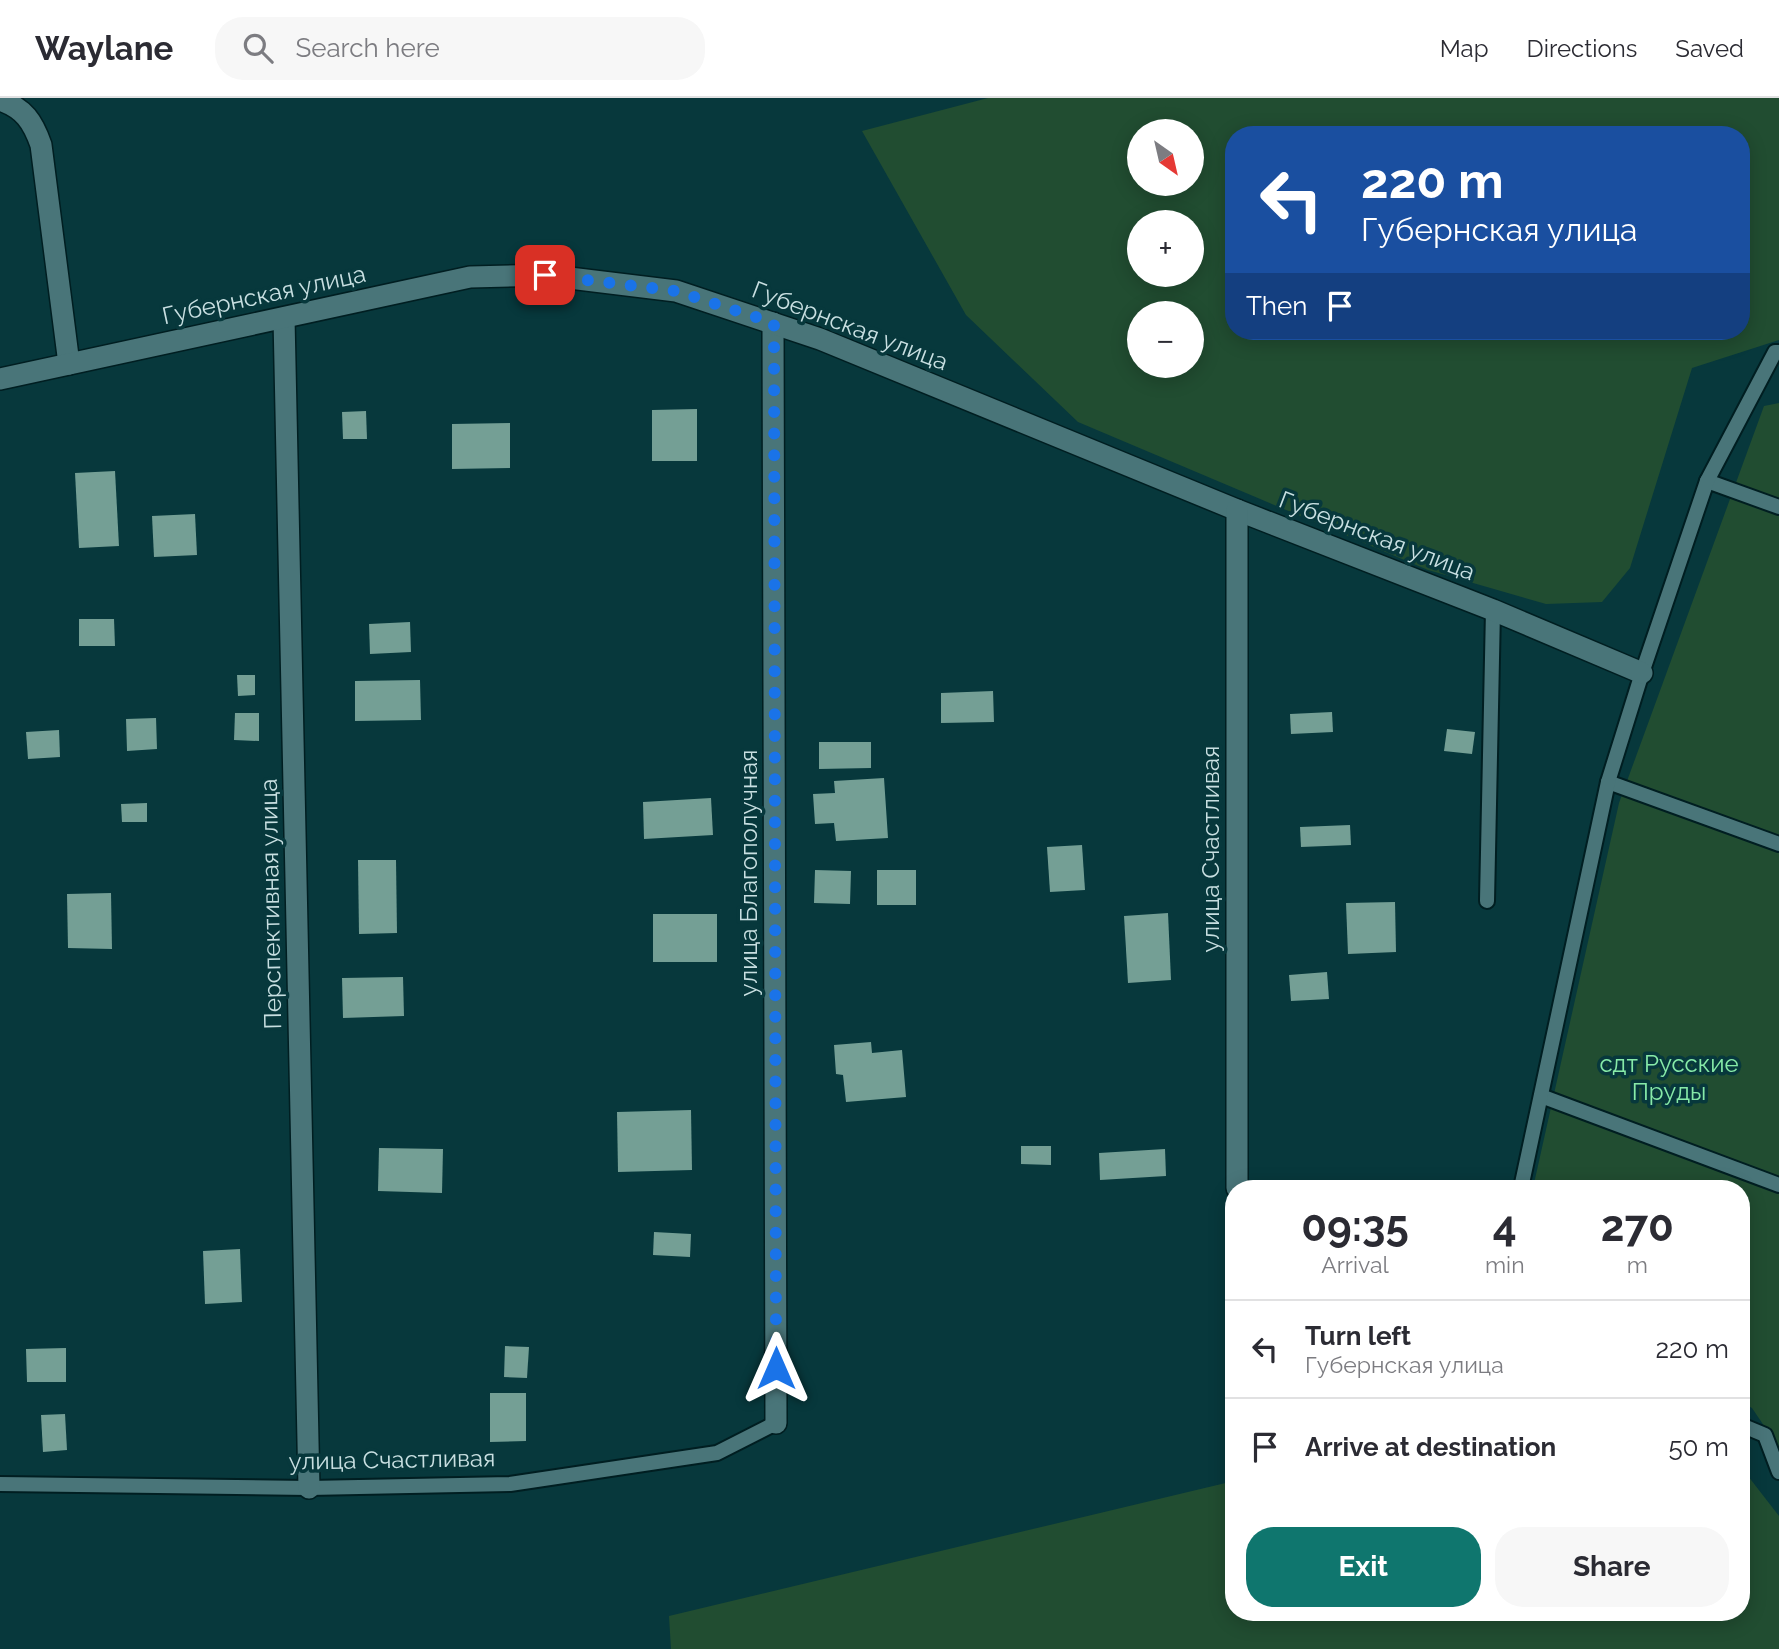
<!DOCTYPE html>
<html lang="en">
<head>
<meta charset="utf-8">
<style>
  :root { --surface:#fff; --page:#f7f7f7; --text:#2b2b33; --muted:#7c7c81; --line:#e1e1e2; --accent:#0f766e }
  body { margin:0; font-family:Raleway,sans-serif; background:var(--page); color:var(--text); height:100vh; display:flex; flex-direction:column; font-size:26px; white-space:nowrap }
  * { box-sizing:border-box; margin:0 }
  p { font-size:23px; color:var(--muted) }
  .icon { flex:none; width:38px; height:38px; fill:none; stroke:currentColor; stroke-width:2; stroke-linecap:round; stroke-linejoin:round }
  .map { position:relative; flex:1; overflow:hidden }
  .sheet { position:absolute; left:1225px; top:1082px; width:525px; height:441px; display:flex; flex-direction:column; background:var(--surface); border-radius:28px; box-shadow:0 4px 18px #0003 }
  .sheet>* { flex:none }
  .guide { position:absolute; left:1225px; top:28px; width:525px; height:214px; border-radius:28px; box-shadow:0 4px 18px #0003; background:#1a4fa0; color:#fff; overflow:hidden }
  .needle { width:46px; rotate:146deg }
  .controls { position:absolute; left:1127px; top:21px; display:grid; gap:14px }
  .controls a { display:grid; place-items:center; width:77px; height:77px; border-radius:50%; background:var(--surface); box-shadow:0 4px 18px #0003; font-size:35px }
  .pin { position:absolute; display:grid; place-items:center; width:60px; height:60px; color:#fff; margin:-30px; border-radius:14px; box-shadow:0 4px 10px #0006 }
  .me { position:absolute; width:77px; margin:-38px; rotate:0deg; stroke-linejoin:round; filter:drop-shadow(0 0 5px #0008) }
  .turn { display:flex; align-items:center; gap:24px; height:147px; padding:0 21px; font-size:32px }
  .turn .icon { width:91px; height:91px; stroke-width:2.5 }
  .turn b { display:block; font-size:49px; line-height:60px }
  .then { display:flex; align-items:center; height:66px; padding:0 21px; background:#0003; gap:14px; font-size:26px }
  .eta { display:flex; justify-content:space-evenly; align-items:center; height:119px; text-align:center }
  .eta b { font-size:42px; font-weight:700; line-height:49px }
  .cta { display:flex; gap:14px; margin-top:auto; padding:14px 21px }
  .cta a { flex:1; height:80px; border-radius:28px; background:var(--accent); color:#fff; font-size:28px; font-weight:700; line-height:80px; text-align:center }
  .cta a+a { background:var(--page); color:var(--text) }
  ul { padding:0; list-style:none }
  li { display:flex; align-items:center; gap:21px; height:98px; padding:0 21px; border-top:2px solid var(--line) }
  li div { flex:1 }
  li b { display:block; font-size:26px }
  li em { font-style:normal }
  header { display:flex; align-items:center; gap:42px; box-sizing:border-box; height:98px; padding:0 35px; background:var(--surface); border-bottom:2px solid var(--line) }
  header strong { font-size:33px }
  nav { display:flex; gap:38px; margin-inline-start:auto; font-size:24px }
  .search { width:490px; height:63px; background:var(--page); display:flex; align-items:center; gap:18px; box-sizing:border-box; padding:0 24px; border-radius:28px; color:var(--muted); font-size:26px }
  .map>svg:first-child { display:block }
  .green { fill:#214d31; fill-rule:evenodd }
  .building { fill:#749f95 }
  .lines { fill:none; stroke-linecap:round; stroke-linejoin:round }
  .service-casing { stroke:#001e21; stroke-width:18 }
  .minor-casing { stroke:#001e21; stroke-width:24 }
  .service { stroke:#497579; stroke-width:14 }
  .minor { stroke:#497579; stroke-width:21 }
  .route { stroke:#1a73e8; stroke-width:12; stroke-dasharray:0 21.6 }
  .labels { text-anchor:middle; stroke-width:7; stroke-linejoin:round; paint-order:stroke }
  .street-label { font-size:24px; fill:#c8dfe1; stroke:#07383c }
  .park-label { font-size:24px; fill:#87eaa8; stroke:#07383c }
</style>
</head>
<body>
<header>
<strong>Waylane</strong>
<div class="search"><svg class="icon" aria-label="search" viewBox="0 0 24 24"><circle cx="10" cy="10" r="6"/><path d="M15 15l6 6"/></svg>Search here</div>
<nav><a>Map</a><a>Directions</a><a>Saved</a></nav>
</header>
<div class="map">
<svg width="1779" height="1551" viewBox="0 0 1779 1551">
  <rect width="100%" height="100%" fill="#07383c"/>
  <g class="green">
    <path d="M988,0H1779V242L1692,270L1630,470L1602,504L1546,506L1428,472L1078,324L966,217L862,33ZM1139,33H1192V86H1139ZM1234,37H1741V233H1234ZM1192,124V177H1139V124ZM1139,215H1192V268H1139Z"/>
    <polygon points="1779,305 1779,1350 1752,1310 1741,1304 1741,1090 1533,1090 1619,705 1764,308"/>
    <polygon points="1741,1369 1779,1418 1779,1551 671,1551 669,1518 1234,1383 1234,1514 1741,1514"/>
  </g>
  <g class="building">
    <polygon points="697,311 697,363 652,363 652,312"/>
    <polygon points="366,313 367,341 343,341 342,314"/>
    <polygon points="510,325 510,370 452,371 452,326"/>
    <polygon points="115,373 119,448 79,450 75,375"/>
    <polygon points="195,416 197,457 154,459 152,418"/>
    <polygon points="79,521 114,521 115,548 79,548"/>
    <polygon points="410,524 411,554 370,556 369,526"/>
    <polygon points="237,577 255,577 255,597 238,598"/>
    <polygon points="420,582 421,622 355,623 355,583"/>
    <polygon points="993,593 994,624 941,625 941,595"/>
    <polygon points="1332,614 1333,634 1291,636 1290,616"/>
    <polygon points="235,615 259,615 259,643 234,642"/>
    <polygon points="156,620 157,651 127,653 126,621"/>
    <polygon points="1447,631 1475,634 1472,656 1444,653"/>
    <polygon points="59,632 60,659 28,661 26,634"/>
    <polygon points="819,644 871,644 871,670 819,671"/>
    <polygon points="884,680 888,740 836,743 834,725 815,726 813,696 835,695 834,683"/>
    <polygon points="711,700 713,737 644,741 643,704"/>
    <polygon points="147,705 147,724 122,724 121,706"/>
    <polygon points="1350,727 1351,747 1301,749 1300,729"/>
    <polygon points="1082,747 1085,792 1050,794 1047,749"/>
    <polygon points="358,762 396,762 397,835 359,836"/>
    <polygon points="815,772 851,773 850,806 814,805"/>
    <rect x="877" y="772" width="39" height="35"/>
    <polygon points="111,795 112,851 68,850 67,796"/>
    <polygon points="1395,804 1396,854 1348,856 1346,805"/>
    <polygon points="1168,815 1171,882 1128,885 1124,818"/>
    <rect x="653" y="816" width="64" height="48"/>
    <polygon points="1327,874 1329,901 1291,903 1289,877"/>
    <polygon points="403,879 404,918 343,920 342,880"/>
    <polygon points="871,944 872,955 902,952 906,999 846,1004 843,977 836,976 834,947"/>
    <polygon points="691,1012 692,1072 618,1074 617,1014"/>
    <polygon points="1021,1048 1051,1048 1051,1067 1021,1066"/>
    <polygon points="379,1050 443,1051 442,1095 378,1093"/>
    <polygon points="1165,1051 1166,1078 1100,1082 1099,1055"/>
    <polygon points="654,1134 691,1136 690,1159 653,1157"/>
    <polygon points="240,1151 242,1204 205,1206 203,1153"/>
    <polygon points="505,1248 529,1249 527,1280 504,1279"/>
    <polygon points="66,1250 66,1284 27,1284 26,1251"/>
    <polygon points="490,1295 526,1295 526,1343 490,1344"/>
    <polygon points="65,1316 67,1352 43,1354 41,1317"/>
  </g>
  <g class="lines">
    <g class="service-casing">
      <g id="service">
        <polyline points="1707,383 1779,409"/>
        <polyline points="1608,684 1779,746"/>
        <polyline points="1487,803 1493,512"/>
        <polyline points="1541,998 1779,1087"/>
        <polyline points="1521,1090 1608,684 1642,575 1707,383 1775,254 1779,254"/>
        <polyline points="1741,1327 1765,1337 1779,1374"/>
        <polyline points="0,1386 309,1390 510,1386 717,1355 776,1325"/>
      </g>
    </g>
    <g class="minor-casing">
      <g id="minor">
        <path d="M0,2C24,10 33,24 41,47L69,266"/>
        <polyline points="284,220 309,1390"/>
        <polyline points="773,225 776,1325"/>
        <polyline points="0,281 470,179 545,177 676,193 820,241 1237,412 1493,512 1642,575"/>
        <polyline points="1237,412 1237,1090"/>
      </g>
    </g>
    <use href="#service" class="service"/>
    <use href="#minor" class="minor"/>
  </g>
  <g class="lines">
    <polyline class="route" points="545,177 676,193 774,225 776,1270"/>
  </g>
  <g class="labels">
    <g class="street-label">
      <text transform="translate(264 197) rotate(-12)" y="8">Губернская улица</text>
      <text transform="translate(850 228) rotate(21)" y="8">Губернская улица</text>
      <text transform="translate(1377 438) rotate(21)" y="8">Губернская улица</text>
      <text transform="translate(1211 751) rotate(-90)" y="8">улица Счастливая</text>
      <text transform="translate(749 775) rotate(-90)" y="8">улица Благополучная</text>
      <text transform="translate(271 806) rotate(-91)" y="8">Перспективная улица</text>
      <text transform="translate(392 1362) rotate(-1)" y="8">улица Счастливая</text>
    </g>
    <g class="park-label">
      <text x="1669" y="974">сдт Русские<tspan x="1669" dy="28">Пруды</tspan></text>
    </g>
  </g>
</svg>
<div class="controls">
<a><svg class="needle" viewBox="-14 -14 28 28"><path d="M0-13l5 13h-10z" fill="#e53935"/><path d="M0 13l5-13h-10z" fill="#7c7c81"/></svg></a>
<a>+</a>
<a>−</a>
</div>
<div class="pin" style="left:545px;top:177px;background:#d93025"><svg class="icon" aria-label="arrive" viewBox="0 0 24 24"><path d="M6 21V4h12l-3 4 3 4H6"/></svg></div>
<svg class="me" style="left:776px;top:1270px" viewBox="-20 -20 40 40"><path d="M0-17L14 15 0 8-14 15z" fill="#1a73e8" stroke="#fff" stroke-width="4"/></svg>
<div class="guide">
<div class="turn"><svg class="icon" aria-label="left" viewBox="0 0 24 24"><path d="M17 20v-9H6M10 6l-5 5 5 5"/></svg><div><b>220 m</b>Губернская улица</div></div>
<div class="then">Then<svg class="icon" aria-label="arrive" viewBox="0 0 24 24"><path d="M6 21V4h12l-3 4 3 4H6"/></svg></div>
</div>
<section class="sheet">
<div class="eta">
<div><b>09:35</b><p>Arrival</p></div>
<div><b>4</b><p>min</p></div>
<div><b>270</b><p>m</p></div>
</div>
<ul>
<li><svg class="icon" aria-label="left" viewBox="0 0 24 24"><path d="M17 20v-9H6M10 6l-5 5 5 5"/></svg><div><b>Turn left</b><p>Губернская улица</p></div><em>220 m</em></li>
<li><svg class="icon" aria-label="arrive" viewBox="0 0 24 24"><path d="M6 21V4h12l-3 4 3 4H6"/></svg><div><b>Arrive at destination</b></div><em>50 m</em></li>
</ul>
<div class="cta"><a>Exit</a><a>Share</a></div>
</section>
</div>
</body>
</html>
